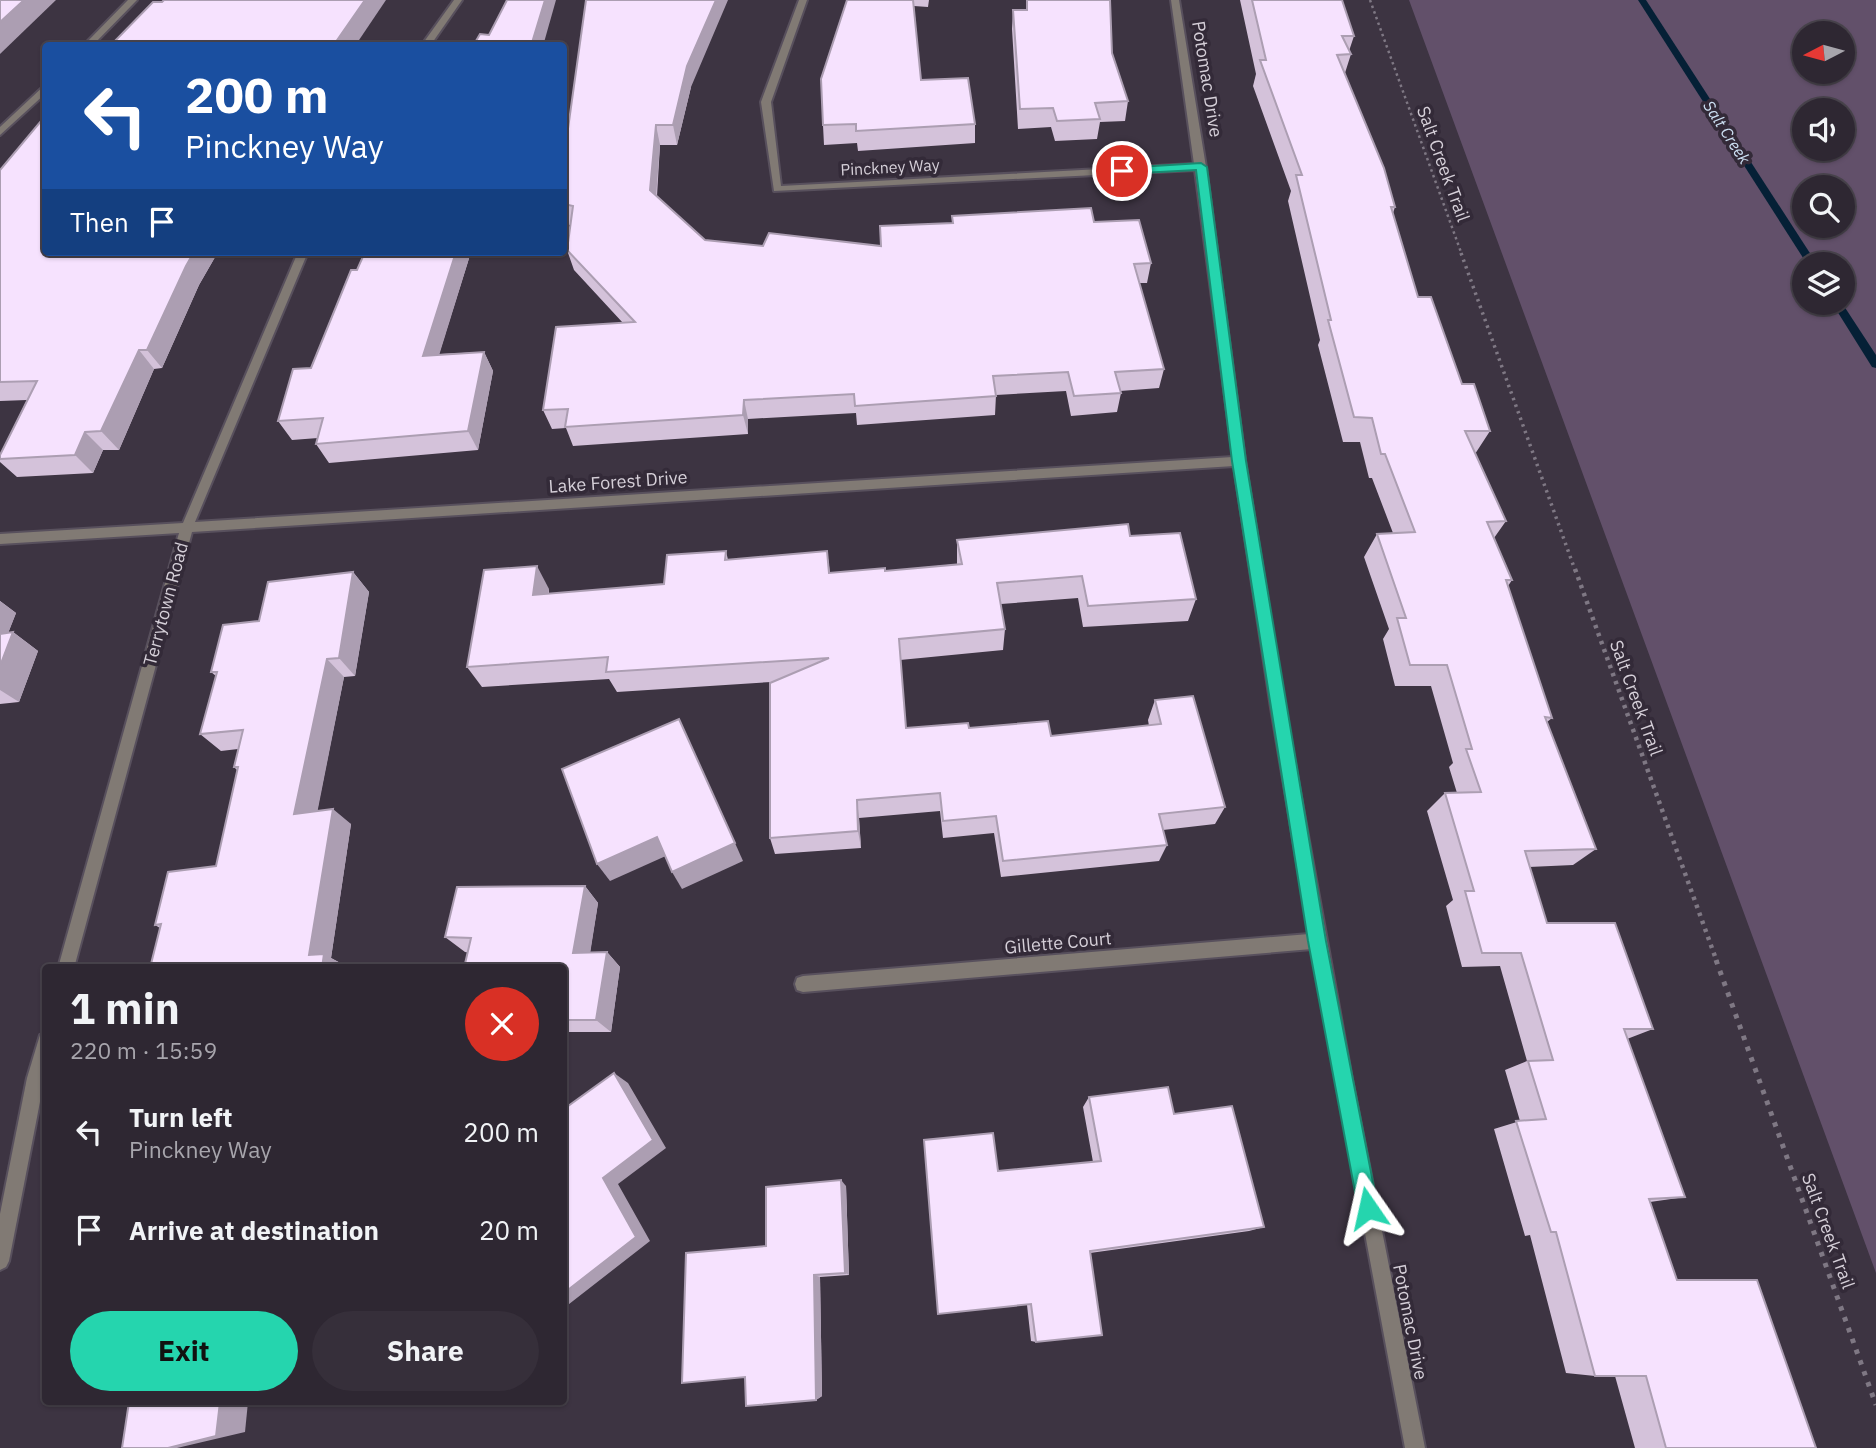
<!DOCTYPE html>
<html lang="en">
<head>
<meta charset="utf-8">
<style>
  :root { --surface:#2e2732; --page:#362f3a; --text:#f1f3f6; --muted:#a7a5ac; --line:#49444d; --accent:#25d5ae }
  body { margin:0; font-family:"IBM Plex Sans",sans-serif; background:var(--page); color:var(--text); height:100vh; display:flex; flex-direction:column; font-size:26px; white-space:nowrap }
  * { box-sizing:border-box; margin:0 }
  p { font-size:23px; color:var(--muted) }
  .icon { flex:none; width:38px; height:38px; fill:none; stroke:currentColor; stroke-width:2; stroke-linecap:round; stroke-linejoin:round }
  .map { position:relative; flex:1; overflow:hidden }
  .panel { position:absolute; left:42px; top:964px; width:525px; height:441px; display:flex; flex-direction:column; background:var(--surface); border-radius:7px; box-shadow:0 2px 5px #0004,0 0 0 2px var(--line) }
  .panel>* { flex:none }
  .guide { position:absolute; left:42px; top:42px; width:525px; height:214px; border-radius:7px; box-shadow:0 2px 5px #0004,0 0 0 2px var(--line); background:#1a4fa0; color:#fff; overflow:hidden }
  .needle { width:46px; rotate:264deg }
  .buttons { position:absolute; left:1792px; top:21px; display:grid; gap:14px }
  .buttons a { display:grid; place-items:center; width:63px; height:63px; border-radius:50%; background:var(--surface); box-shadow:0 2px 5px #0004,0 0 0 2px var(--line); font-size:35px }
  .pin { position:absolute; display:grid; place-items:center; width:60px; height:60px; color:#fff; margin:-30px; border:4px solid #fff; border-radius:50%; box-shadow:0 2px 7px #0007 }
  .me { position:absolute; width:77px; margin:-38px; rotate:349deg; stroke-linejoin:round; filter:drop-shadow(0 0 5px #0008) }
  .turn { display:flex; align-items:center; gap:24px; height:147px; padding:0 28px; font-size:32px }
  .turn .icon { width:91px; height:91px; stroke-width:2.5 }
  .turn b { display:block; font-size:49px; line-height:60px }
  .then { display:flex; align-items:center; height:66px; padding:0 28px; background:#0003; gap:14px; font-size:26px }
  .round { display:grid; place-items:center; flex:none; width:74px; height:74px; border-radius:37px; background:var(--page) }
  .overview { display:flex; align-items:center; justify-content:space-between; height:119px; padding:0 28px }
  h1 { font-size:42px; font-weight:800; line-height:52px }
  .action { display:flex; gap:14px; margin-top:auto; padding:14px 28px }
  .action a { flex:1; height:80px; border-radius:42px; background:var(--accent); color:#111; font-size:28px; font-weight:800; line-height:80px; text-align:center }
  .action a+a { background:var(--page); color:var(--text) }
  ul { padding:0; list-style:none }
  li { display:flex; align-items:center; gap:21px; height:98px; padding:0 28px }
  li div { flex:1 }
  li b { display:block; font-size:26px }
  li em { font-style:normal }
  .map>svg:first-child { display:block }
  .green { fill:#62506a; fill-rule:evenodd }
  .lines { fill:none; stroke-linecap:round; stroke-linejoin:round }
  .stream { fill:#052036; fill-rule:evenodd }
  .street-casing { stroke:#58505d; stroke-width:4 }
  .path-far3 { stroke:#7f7884; stroke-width:2.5; stroke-dasharray:2.5 3.5; stroke-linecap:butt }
  .path-far2 { stroke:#7f7884; stroke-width:3.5; stroke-dasharray:2.5 4.5; stroke-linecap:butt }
  .path-far1 { stroke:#7f7884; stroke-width:4.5; stroke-dasharray:3.5 5; stroke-linecap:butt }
  .path { stroke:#7f7884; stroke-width:5; stroke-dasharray:4.5 7; stroke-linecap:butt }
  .street { fill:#817a74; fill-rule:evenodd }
  .wall { fill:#d4c2da }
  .shaded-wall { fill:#ac9eb2 }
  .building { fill:#f6e2fe; stroke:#ac9eb2; stroke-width:2 }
  .route { fill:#25d5ae; stroke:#188a71; stroke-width:2 }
  .labels { text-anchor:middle; stroke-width:7; stroke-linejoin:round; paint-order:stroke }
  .far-water-label { font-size:16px; font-style:italic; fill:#cee2f5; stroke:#332a38 }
  .far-street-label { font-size:16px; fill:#d5cfd8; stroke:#332a38 }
  .street-label { font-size:18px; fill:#d5cfd8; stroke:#332a38 }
</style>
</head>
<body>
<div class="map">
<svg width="1876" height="1448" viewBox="0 0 1876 1448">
  <rect width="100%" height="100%" fill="#3d3442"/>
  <path class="green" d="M1409,0H1876V1273ZM1804,33H1843V72H1804ZM1804,110H1843V149H1804ZM1804,187H1843V226H1804ZM1804,264H1843V303H1804Z"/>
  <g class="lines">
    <g class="stream">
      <polygon points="1638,0 1646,0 1817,264 1807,264"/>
      <polygon points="1832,303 1842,303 1876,355 1876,368 1872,367"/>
    </g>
    <g class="street-casing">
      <g id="street">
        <polygon points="128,0 137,0 92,46 83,46"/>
        <polygon points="454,0 462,0 430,46 421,46"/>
        <polygon points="799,0 807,0 771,102 781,186 1194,164 1171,0 1179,0 1206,167 1245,460 1285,708 1352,1079 1425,1448 1405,1448 1312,949 803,992 797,990 795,984 797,978 803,976 1309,934 1271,708 1234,466 192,532 74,968 58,968 179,533 0,544 0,534 183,523 298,252 308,252 195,522 1233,457 1195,170 774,191 761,102"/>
        <polygon points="46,84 46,93 0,135 0,127"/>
        <polygon points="46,1033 46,1071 9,1261 6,1267 0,1270 0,1214 27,1078 40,1035"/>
      </g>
    </g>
    <polyline class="path-far3" points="1370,0 1462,255"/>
    <polyline class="path-far2" points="1461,253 1575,570"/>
    <polyline class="path-far1" points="1575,569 1717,962"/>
    <polyline class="path" points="1716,960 1876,1405"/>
    <use href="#street" class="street"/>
  </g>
  <g class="wall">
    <polygon points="847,0 929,0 928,7 914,6 921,80 975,124 975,143 858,151 857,143 824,145 823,125"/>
    <polygon points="1026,0 1110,0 1112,53 1128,101 1125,121 1100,122 1097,139 1055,141 1051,127 1018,129 1012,29 1013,10 1026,10"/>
    <polygon points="1240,0 1342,0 1354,36 1349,51 1351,54 1345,73 1395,207 1393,213 1418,297 1462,384 1490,431 1475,454 1506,521 1494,538 1512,580 1508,586 1552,718 1547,722 1596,849 1573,865 1529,867 1547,923 1653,1029 1627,1039 1685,1197 1650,1202 1677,1280 1816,1448 1635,1448 1615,1376 1595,1376 1566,1373 1530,1235 1525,1236 1494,1129 1520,1121 1505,1070 1527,1061 1500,966 1462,967 1446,906 1453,900 1427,811 1445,793 1457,793 1449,767 1453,763 1431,686 1395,686 1383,639 1389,629 1364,557 1377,534 1393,533 1372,478 1369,478 1360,442 1343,442 1318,345 1320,340 1288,201 1291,191 1253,86 1256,74"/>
    <polygon points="691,87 677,145 660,145 657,196 705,240 763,246 881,246 880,226 952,223 952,216 1094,222 1151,263 1147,283 1139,283 1164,369 1159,388 1120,391 1121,393 1117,412 1071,416 1066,391 996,395 995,415 857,425 856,413 748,419 748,434 573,446 566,428 552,429 543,410 623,323 574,270 567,250 570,225 564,223 564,157"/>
    <polygon points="0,170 46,252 218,252 199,285 162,368 154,369 119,450 103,450 93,473 17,477 0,462 0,455 27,400 0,401"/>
    <polygon points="365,252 471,252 439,354 484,352 493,371 478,450 329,463 316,444 318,438 292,440 278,421 311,368"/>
    <polygon points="1130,536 1196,599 1188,621 1083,627 1078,598 1001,604 1005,629 1003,650 900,660 906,728 969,728 1051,736 1149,726 1148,720 1155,700 1225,807 1215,824 1163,830 1167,845 1159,861 1001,877 994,833 943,838 940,811 859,818 861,848 775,854 770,838 771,682 617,692 609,679 482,687 467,667 549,589 549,594 664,584 726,551 728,560 827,551 830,573 885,571 957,564 957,540"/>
    <polygon points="353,572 369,592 355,676 344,677 317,811 351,824 331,958 344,965 160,928 155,925 216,866 237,770 234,767 238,749 221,751 200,734 216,676 211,672 259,621"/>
    <polygon points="0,601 16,613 8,633 13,632 38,651 19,702 0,704"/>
    <polygon points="585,886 598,903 590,952 607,952 620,967 611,1032 564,1032 564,968 465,952 445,937"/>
    <polygon points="1089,1097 1174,1114 1264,1227 1249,1231 1090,1253 1036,1342 1031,1341 1027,1305 998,1171 1093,1162 1083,1107"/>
    <polygon points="846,1186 849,1275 820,1277 822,1396 816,1400 745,1377 766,1246"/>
  </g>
  <g class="shaded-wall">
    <polygon points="24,0 56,0 0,54 0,22"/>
    <polygon points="365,0 386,0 355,46 333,46"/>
    <polygon points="545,0 556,0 543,46 531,46"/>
    <polygon points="716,0 728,0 691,87 677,145 673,125 687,66"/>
    <polygon points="656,125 660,145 655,210 650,190"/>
    <polygon points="194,252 218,252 199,285 162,368 147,350 186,266"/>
    <polygon points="456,252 471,252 433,375 423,356"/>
    <polygon points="139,350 154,369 119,450 101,431"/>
    <polygon points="484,352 493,371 478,450 468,431"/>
    <polygon points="744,400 748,419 748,434 743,415"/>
    <polygon points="85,432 103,450 93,473 75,455"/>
    <polygon points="537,566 549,589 546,617 533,595"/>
    <polygon points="353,572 369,592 355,676 339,658"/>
    <polygon points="0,601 16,613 0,654"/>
    <polygon points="13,632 38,651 19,702 0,690 0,666"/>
    <polygon points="327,659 344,677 314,829 294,814"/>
    <polygon points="857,800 859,818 861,848 858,831"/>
    <polygon points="333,809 351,824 331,958 344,965 344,968 322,968 309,955"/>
    <polygon points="657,837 668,855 610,881 597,864"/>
    <polygon points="735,843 743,861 682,889 672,872"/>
    <polygon points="585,886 598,903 588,967 573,953"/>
    <polygon points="607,952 620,967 611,1032 596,1020"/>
    <polygon points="614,1073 628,1083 666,1148 618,1184 650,1241 564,1308 564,1293 603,1178"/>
    <polygon points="841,1180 846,1186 849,1275 845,1273"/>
    <polygon points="814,1275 820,1277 822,1396 816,1400"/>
    <polygon points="81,1402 98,1402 67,1405"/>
    <polygon points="220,1402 248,1402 245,1432 177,1448 168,1448"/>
  </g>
  <g class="building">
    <polygon points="0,0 24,0 0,22"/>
    <polygon points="164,0 365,0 333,46 110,46 153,2 162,2"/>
    <polygon points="507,0 545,0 531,46 473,46 480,34 489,35"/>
    <polygon points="586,0 716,0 687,66 673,125 656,125 650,190 705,240 763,246 769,233 881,246 880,226 953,223 952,216 1091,208 1094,222 1139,220 1151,263 1134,264 1164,369 1115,372 1121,393 1074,396 1068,372 993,376 996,396 855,406 854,394 744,400 743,415 565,427 568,409 543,410 556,327 635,322 567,250 573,206 564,204 564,157"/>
    <polygon points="847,0 913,0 921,80 968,78 975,124 856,131 856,124 823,125 821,79"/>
    <polygon points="1027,0 1110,0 1112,53 1128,101 1095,103 1100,119 1057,121 1053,108 1020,109 1013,10 1027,10"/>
    <polygon points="1252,0 1342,0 1354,36 1342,36 1351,54 1337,55 1384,168 1395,207 1391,207 1418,297 1431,297 1462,384 1474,384 1490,431 1465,431 1506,521 1487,522 1512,580 1506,580 1552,718 1545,717 1596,849 1525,851 1547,923 1615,923 1653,1029 1624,1029 1685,1197 1649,1199 1677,1280 1757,1280 1816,1448 1666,1448 1646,1376 1595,1376 1556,1232 1551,1232 1516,1121 1546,1119 1528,1061 1553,1060 1521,953 1482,953 1465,891 1474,891 1445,793 1481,792 1466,749 1472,749 1447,665 1410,665 1397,618 1406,618 1377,534 1415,532 1385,454 1381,454 1372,418 1354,417 1328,320 1331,320 1296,175 1302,175 1260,60 1266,60"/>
    <polygon points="46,115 46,252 194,252 186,266 147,350 139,350 101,431 85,432 75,455 0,459 0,455 37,381 0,382 0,170"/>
    <polygon points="365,252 456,252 423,356 484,352 468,431 316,444 323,418 278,421 293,369 311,368 351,270 357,270"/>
    <polygon points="1128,524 1130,536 1180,533 1196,599 1088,606 1082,576 997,583 1005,629 899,639 906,728 968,723 969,728 1048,721 1051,736 1161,724 1155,700 1193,696 1225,807 1159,814 1167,845 1003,861 996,816 943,821 940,793 857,800 858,831 770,838 770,683 829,658 606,672 608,657 467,667 484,570 537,566 533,595 664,584 667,555 726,551 725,560 827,551 829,573 885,568 885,571 962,564 957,540"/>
    <polygon points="353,572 339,658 327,659 294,814 333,809 309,955 324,954 322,968 150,968 161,924 155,925 168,872 216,866 238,767 234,767 243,730 200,734 217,672 211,672 223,625 259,621 268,582"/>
    <polygon points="13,632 0,666 0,634"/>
    <polygon points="679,719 735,843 672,872 657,837 597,864 562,769"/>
    <polygon points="585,886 573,953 607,952 596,1020 564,1020 564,968 464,968 471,938 445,937 457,887"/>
    <polygon points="614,1073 653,1140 603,1178 636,1237 564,1293 564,1109"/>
    <polygon points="1168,1087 1174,1114 1232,1106 1264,1227 1090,1251 1102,1335 1036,1342 1031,1304 938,1314 924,1140 993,1133 998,1171 1101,1161 1089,1097"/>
    <polygon points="841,1180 845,1273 814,1275 816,1400 746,1406 745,1377 682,1383 686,1253 766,1246 766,1187"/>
    <polygon points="68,1402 81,1402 67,1405"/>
    <polygon points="129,1402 220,1402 216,1436 168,1448 122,1448"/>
  </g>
  <polygon class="route" points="1201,163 1207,167 1246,461 1326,941 1378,1208 1375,1215 1368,1218 1361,1215 1358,1208 1308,941 1232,461 1196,170 1122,174 1116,171 1122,168"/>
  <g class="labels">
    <g class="far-water-label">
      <text transform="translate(1727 132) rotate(57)" y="6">Salt Creek</text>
    </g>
    <g class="far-street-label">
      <text transform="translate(890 167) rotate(-3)" y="6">Pinckney Way</text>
    </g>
    <g class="street-label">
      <text transform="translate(1207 79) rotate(81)" y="6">Potomac Drive</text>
      <text transform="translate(1443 164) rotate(70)" y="6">Salt Creek Trail</text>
      <text transform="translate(618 482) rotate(-4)" y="6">Lake Forest Drive</text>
      <text transform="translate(166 604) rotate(-75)" y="6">Terrytown Road</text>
      <text transform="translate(1636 698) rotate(70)" y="6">Salt Creek Trail</text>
      <text transform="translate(1058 943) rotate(-5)" y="6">Gillette Court</text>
      <text transform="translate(1828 1231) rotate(70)" y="6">Salt Creek Trail</text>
      <text transform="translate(1410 1322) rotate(79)" y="6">Potomac Drive</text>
    </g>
  </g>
</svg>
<div class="buttons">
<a><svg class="needle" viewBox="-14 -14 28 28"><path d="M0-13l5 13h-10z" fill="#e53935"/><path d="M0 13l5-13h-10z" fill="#a7a5ac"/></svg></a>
<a><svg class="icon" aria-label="sound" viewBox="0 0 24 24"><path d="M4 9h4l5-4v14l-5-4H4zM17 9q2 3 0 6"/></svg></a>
<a><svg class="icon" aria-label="search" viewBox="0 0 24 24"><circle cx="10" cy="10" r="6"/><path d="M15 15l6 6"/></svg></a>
<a><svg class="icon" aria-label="layers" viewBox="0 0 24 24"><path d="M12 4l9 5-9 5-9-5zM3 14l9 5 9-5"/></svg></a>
</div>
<div class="pin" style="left:1122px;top:171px;background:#d93025"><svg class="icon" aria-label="arrive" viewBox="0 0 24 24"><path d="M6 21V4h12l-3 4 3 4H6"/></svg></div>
<svg class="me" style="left:1368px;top:1208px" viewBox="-20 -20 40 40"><path d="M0-17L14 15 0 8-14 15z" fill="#25d5ae" stroke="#fff" stroke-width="4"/></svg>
<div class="guide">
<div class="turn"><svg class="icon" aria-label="left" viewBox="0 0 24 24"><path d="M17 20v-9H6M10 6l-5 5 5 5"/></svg><div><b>200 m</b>Pinckney Way</div></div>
<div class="then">Then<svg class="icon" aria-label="arrive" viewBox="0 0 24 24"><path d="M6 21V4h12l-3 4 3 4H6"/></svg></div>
</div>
<section class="panel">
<div class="overview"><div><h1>1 min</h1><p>220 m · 15:59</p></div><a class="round" style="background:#d93025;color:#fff"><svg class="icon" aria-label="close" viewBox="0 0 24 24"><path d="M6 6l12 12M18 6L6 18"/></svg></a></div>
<ul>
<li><svg class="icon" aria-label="left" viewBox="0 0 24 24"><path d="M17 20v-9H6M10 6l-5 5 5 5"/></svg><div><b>Turn left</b><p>Pinckney Way</p></div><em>200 m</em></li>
<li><svg class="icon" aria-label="arrive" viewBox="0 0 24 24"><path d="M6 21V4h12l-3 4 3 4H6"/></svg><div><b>Arrive at destination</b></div><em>20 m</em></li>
</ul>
<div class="action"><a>Exit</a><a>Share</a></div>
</section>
</div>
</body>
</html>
